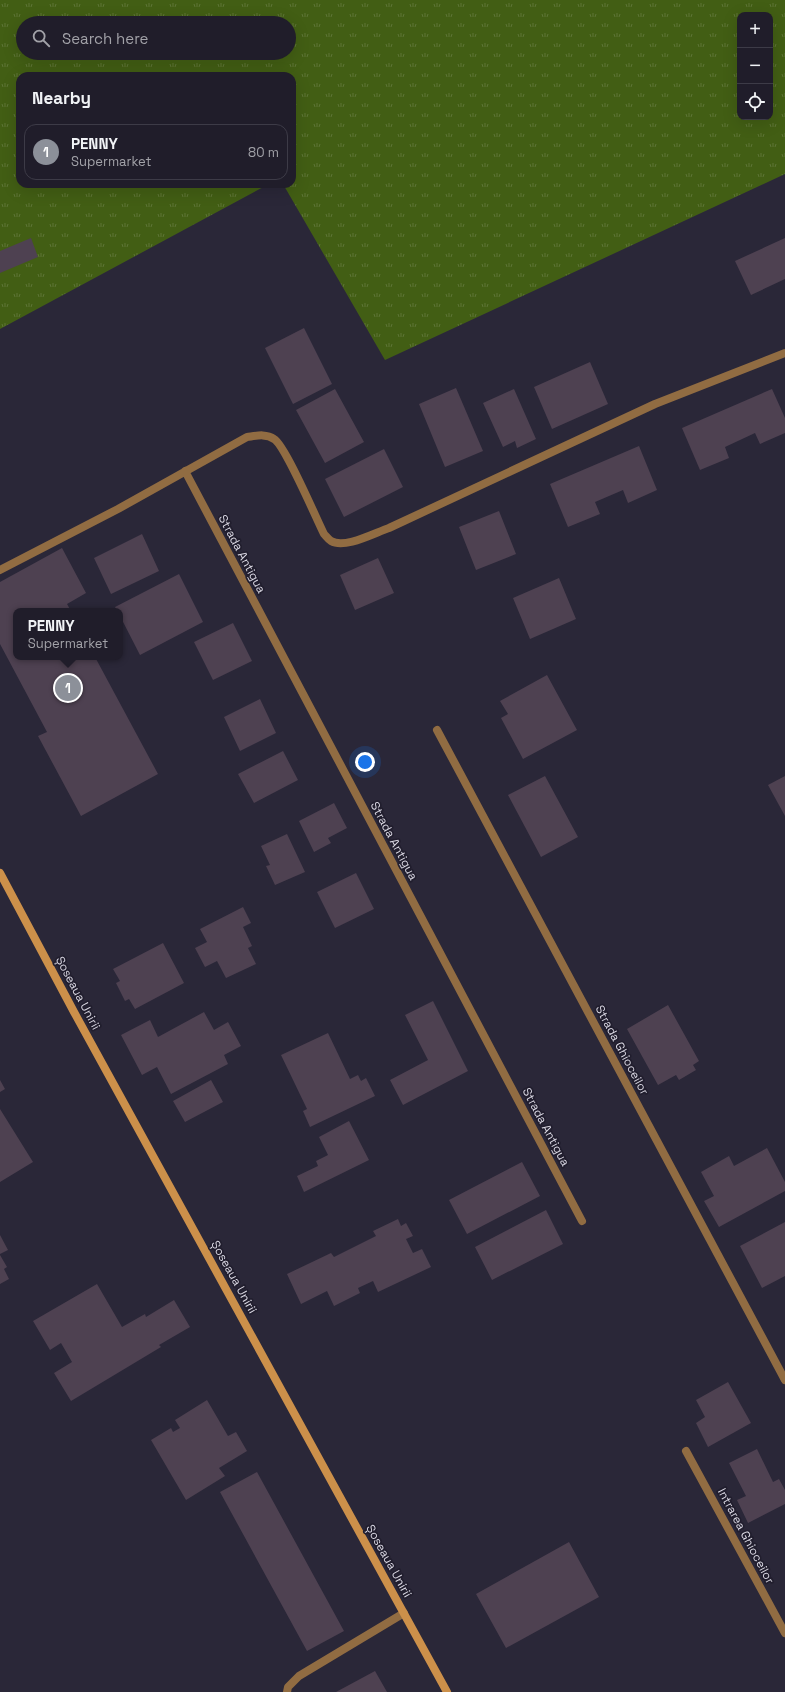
<!DOCTYPE html>
<meta charset="utf-8">
<style>
:root{--surface:#201d2a;--page:#2d2a36;--text:#f1f3f6;--muted:#a2a2a8;--line:#3d3b47;--accent:#8c9099}
body{margin:0;font-family:"Space Grotesk",sans-serif;background:var(--page);color:var(--text)}
.controls{position:absolute;right:12px;top:12px;display:grid;overflow:hidden;border-radius:8px;box-shadow:0 4px 16px #0002}
.controls button{width:36px;height:36px;display:grid;place-items:center;padding:0;border:0;border-bottom:1px solid var(--line);background:var(--surface);color:var(--text);font:20px sans-serif}
.you{position:absolute;left:365px;top:762px;width:14px;height:14px;margin:-10px;border:3px solid #fff;border-radius:50%;background:#1a73e8;box-shadow:0 0 0 6px #1a73e833}
.badge{display:grid;place-items:center;width:26px;height:26px;border-radius:50%;background:var(--accent);color:#fff;font-size:13px;font-weight:700}
.pin{position:absolute;translate:-50% -50%;border:2px solid #fff;box-shadow:0 1px 4px #0006}
.popup{position:absolute;left:13px;top:608px;width:110px;height:52px;box-sizing:border-box;display:grid;place-content:center;border-radius:8px;background:var(--surface);filter:drop-shadow(0 1px 3px #0005);font-size:13px;white-space:nowrap;color:var(--muted)}
.popup b{font-size:15px;color:var(--text)}
.popup::after{content:'';position:absolute;left:50%;top:100%;margin-left:-8px;border:8px solid transparent;border-top-color:var(--surface)}
.list{margin:0;padding:0;list-style:none}
h2{display:flex;justify-content:space-between;align-items:center;height:52px;margin:0;padding:0 16px;font-size:17px}
h2 small{font-size:13px;font-weight:400;color:var(--muted)}
.list li{display:grid;grid-template-columns:26px 1fr auto;gap:12px;align-items:center;box-sizing:border-box;height:56px;margin:0 8px 8px;padding:0 8px;border:1px solid var(--line);border-radius:12px}
.list b{display:block;font-size:15px;white-space:nowrap}
.list p{margin:0;font-size:13px;white-space:nowrap;color:var(--muted)}
.list em{font-size:13px;font-style:normal;color:var(--muted)}
.icon{flex:none;width:22px;height:22px;fill:none;stroke:currentColor;stroke-width:2;stroke-linecap:round;stroke-linejoin:round}
.map{position:relative;flex:none;width:785px;height:1692px;overflow:hidden}
.search{position:absolute;background:var(--surface);box-shadow:0 4px 16px #0002;left:16px;top:16px;width:280px;height:44px;display:flex;align-items:center;gap:10px;box-sizing:border-box;padding:0 14px;border-radius:22px;color:var(--muted);font-size:15px}
.panel{position:absolute;background:var(--surface);box-shadow:0 4px 16px #0002;left:16px;top:72px;width:280px;height:116px;border-radius:12px}
.map>svg:first-child{display:block}
.grass{fill:url(#grass-tufts);fill-rule:evenodd}
.building{fill:#4e4151}
.lines{fill:none;stroke-linecap:round;stroke-linejoin:round}
.minor{stroke:#916c42;stroke-width:8}
.secondary{stroke:#cc904a;stroke-width:8}
.labels{text-anchor:middle;dominant-baseline:central;stroke-width:3.5;stroke-linejoin:round;paint-order:stroke}
.street-label{font-size:12px;fill:#dbd9e4;stroke:#211e2e}
</style>
<div class="map">
<svg width="785" height="1692" viewBox="0 0 785 1692">
<defs>
<pattern id="grass-tufts" width="24" height="20" patternUnits="userSpaceOnUse"><rect width="24" height="20" fill="#425e14"/><path d="M3 7l-1-3M5 7V3M7 7l1-3M15 17l-1-3M17 17v-4M19 17l1-3" fill="none" stroke="#5d7436"/></pattern>
</defs>
<rect width="100%" height="100%" fill="#2a2738"/>
<path class="grass" d="M0,0H785V174L385,360L283,184H292V76H20V184H269L0,329ZM740,15H770V117H740ZM23,23H289V53H23Z"/>
<path class="building" d="M31,238L38,257L0,273V251Z
M785,238V279L751,295L735,261Z
M304,328L332,384L293,404L265,348Z
M590,362L608,404L552,429L534,387Z
M456,388L483,451L445,467L419,404Z
M335,389L364,442L325,463L296,410Z
M514,389L536,439L517,448L515,441L503,447L483,403Z
M772,389L785,418V433L760,444L755,433L725,447L729,458L700,470L682,428Z
M639,446L657,490L628,503L623,490L595,502L600,514L568,527L550,484Z
M384,449L403,487L344,517L325,479Z
M499,511L516,554L476,570L459,527Z
M142,534L159,571L111,594L94,558Z
M62,548L86,593L67,604L71,611H16V657H95L158,774L81,816L38,736L47,732L0,644V582Z
M378,558L394,593L355,610L340,575Z
M179,574L203,622L140,655L120,616V611H117L115,607Z
M559,578L576,619L530,639L513,598Z
M233,623L252,661L213,680L194,642Z
M547,675L577,730L523,759L501,718L508,714L500,701Z
M260,699L276,733L240,751L224,717Z
M283,751L298,780L254,803L238,774Z
M545,776L578,837L541,857L508,795Z
M785,776V816L768,785Z
M334,803L347,828L328,838L331,843L314,852L299,821Z
M287,834L305,872L275,885L266,866L270,865L261,846Z
M356,873L374,909L335,928L317,892Z
M243,907L251,923L243,927L252,946L248,948L256,964L226,978L217,961L205,967L195,948L207,942L200,929Z
M163,943L184,983L135,1009L129,999L125,1001L116,983L120,981L113,969Z
M433,1001L468,1071L403,1105L390,1080L428,1060L405,1015Z
M668,1005L699,1061L693,1065L696,1070L679,1080L676,1075L658,1085L627,1029Z
M204,1012L214,1030L228,1022L241,1046L224,1055L228,1064L171,1094L157,1067L142,1075L121,1035L150,1020L158,1037Z
M328,1033L350,1079L358,1075L361,1081L366,1078L375,1096L310,1127L303,1111L307,1109L281,1055Z
M0,1080L5,1089L0,1092Z
M211,1080L223,1102L185,1122L173,1101Z
M0,1109L33,1162L0,1182Z
M349,1121L369,1160L304,1192L297,1176L318,1166L316,1161L328,1155L319,1137Z
M767,1148L785,1182V1191L719,1227L704,1201L714,1196L701,1172L729,1156L734,1166Z
M522,1162L540,1196L467,1234L449,1200Z
M546,1210L563,1244L492,1280L475,1247Z
M398,1219L401,1226L406,1223L413,1236L406,1239L413,1253L422,1249L431,1267L378,1292L373,1281L358,1288L360,1293L334,1306L327,1291L301,1304L287,1274L331,1253L334,1257L376,1236L373,1231Z
M785,1222V1276L762,1288L740,1246Z
M0,1235L8,1250L0,1254Z
M0,1255L7,1267L4,1269L9,1279L0,1284Z
M97,1284L122,1327L145,1314L146,1317L174,1300L190,1327L159,1345L161,1347L71,1401L54,1373L72,1362L61,1343L50,1350L33,1321Z
M728,1382L751,1423L708,1447L696,1423L705,1417L696,1400Z
M207,1400L228,1436L236,1432L247,1451L219,1468L225,1476L186,1500L151,1440L171,1428L173,1432L180,1428L175,1420Z
M757,1449L773,1482L779,1479L785,1490V1504L748,1523L737,1500L746,1496L729,1463Z
M257,1472L344,1631L307,1651L220,1492Z
M569,1542L599,1597L506,1648L476,1594Z
M375,1671L387,1692H336Z"/>
<g class="lines">
<path class="minor" d="M185,471L582,1221
M0,570L118,509L247,437C255,436 266,433 274,439C285,445 316,518 324,534C326,536 328,539 331,541C345,549 374,533 389,528L655,404L785,353
M437,730L785,1380
M686,1451L785,1633
M287,1692L288,1687L299,1676L404,1613"/>
<path class="secondary" d="M0,873L74,1012L447,1692"/>
</g>
<g class="labels">
<g class="street-label">
<text transform="translate(242 554) rotate(62)">Strada Antigua</text>
<text transform="translate(394 841) rotate(62)">Strada Antigua</text>
<text transform="translate(78 993) rotate(62)">Șoseaua Unirii</text>
<text transform="translate(622 1050) rotate(62)">Strada Ghioceilor</text>
<text transform="translate(546 1127) rotate(62)">Strada Antigua</text>
<text transform="translate(234 1277) rotate(61)">Șoseaua Unirii</text>
<text transform="translate(746 1536) rotate(62)">Intrarea Ghioceilor</text>
<text transform="translate(389 1561) rotate(61)">Șoseaua Unirii</text>
</g>
</g>
</svg>
<div class="controls">
<button>+</button>
<button>−</button>
<button><svg class="icon" aria-label="locate" viewBox="0 0 24 24"><circle cx="12" cy="12" r="6"/><path d="M12 2v4M12 18v4M2 12h4M18 12h4"/></svg></button>
</div>
<div class="you"></div>
<div class="pin badge" style="left:68px;top:688px">1</div>
<div class="popup"><b>PENNY</b>Supermarket</div>
<div class="search"><svg class="icon" aria-label="search" viewBox="0 0 24 24"><circle cx="10" cy="10" r="6"/><path d="M15 15l6 6"/></svg>Search here</div>
<section class="panel">
<h2>Nearby<small></small></h2>
<ul class="list">
<li><span class="badge">1</span><div><b>PENNY</b><p>Supermarket</p></div><em>80 m</em></li>
</ul>
</section>
</div>
